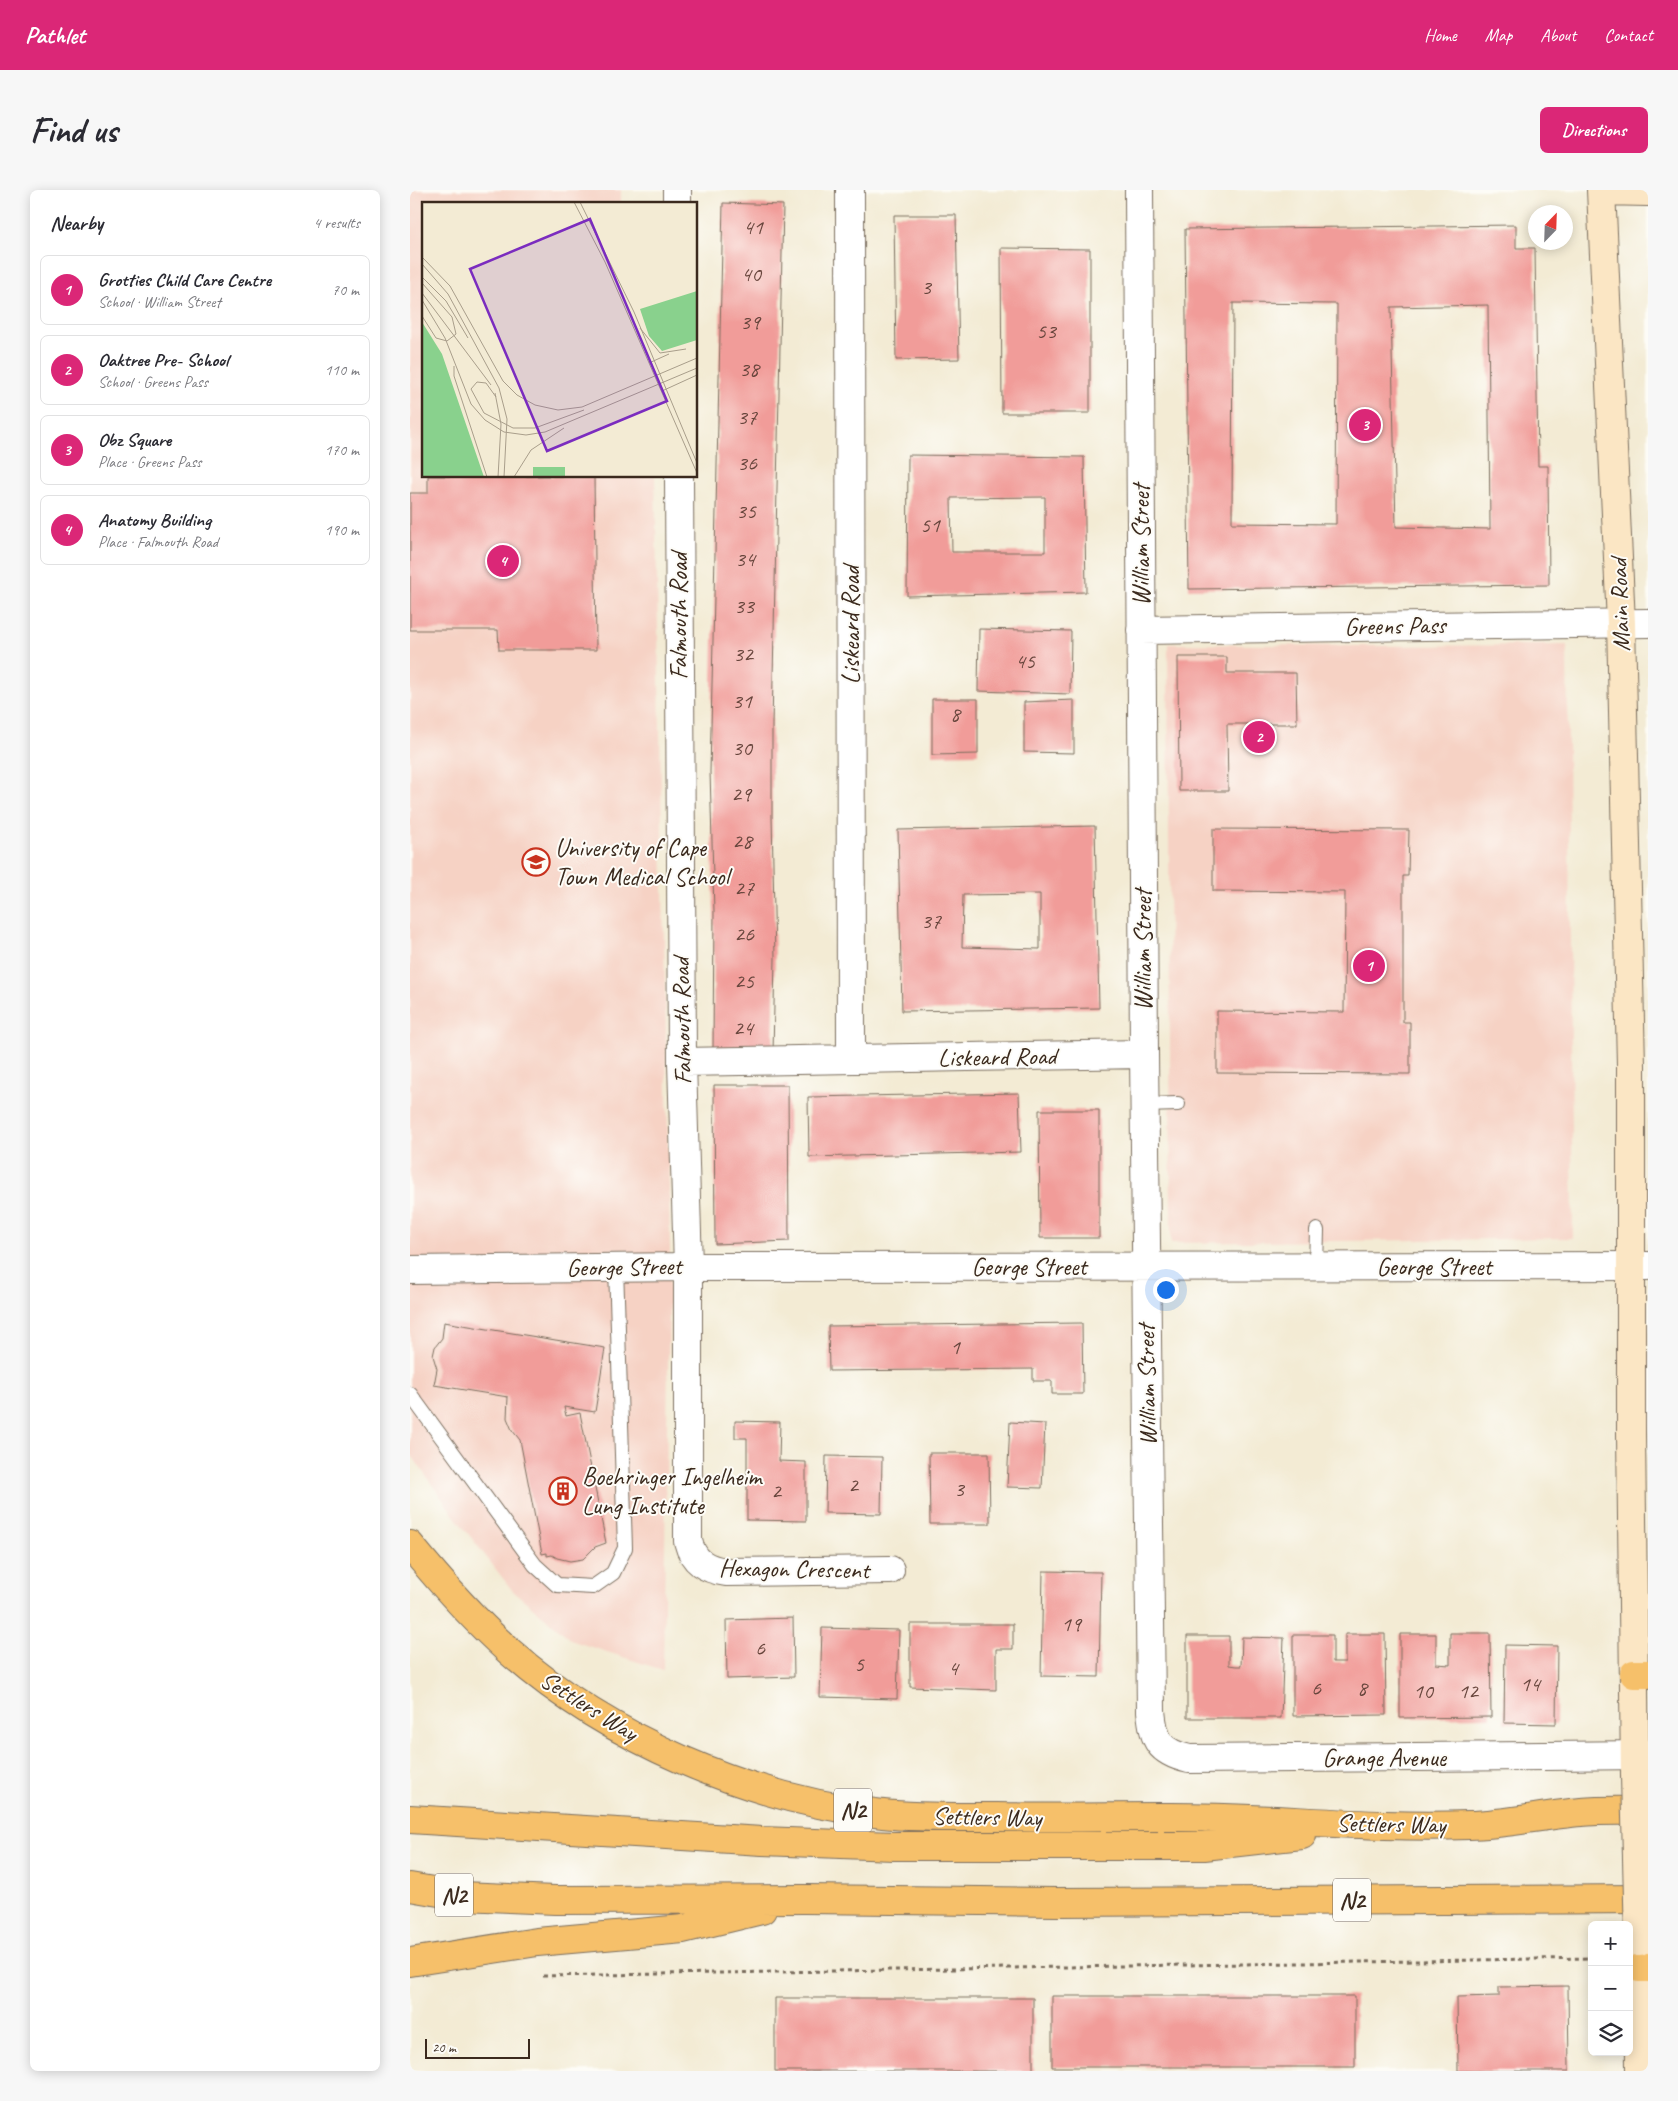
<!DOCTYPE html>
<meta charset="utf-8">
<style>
:root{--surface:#fff;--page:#f7f7f7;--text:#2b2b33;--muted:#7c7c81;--line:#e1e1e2;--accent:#db2777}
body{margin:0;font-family:Caveat,sans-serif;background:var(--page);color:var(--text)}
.controls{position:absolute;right:15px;bottom:15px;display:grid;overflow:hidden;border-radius:8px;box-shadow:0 2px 12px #0003}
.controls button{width:45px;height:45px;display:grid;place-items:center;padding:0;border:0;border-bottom:1px solid var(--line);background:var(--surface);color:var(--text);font:25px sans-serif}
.compass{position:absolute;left:1118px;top:15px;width:45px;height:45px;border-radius:50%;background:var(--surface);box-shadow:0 2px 12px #0003;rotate:23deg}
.scale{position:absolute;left:15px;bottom:12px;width:105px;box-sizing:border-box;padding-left:5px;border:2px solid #3b2a1e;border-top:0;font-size:14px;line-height:18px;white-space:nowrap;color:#3b2a1e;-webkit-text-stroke:4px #fdfcf7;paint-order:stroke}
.you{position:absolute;left:755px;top:1099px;width:18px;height:18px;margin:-12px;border:4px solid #fff;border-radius:50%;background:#1a73e8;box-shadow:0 0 0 8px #1a73e833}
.badge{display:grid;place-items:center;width:32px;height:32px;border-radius:50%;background:var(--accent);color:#fff;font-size:16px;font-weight:700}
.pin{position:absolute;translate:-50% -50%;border:2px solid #fff;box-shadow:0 1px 5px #0006}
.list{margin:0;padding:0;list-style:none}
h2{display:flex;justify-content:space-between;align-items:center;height:65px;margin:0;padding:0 20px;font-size:21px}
h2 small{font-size:16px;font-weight:400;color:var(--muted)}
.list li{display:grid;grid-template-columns:32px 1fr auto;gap:15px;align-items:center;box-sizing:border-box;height:70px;margin:0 10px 10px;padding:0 10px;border:1px solid var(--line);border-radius:8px}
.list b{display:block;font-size:19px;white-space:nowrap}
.list p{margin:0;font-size:16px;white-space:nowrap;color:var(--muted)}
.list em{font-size:16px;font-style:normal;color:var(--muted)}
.icon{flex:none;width:28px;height:28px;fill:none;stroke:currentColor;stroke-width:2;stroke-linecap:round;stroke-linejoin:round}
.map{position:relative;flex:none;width:1238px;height:1881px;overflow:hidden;border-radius:8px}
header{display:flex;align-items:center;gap:30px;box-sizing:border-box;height:70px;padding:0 25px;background:var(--accent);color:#fff}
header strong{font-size:24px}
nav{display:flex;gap:28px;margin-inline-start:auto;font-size:18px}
.intro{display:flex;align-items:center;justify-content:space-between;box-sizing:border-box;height:120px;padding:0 30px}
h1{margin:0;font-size:35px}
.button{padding:12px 22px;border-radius:8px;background:var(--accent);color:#fff;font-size:18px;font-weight:700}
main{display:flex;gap:30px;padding:0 30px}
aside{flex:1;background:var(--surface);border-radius:8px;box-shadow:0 2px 12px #0003}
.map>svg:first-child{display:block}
.built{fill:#f6d2c4}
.building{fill:#f19c99;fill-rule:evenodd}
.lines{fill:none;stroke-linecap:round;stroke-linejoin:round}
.lane-casing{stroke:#7b6e5e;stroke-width:16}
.street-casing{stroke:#7b6e5e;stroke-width:30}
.secondary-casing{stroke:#7b6e5e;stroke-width:30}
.highway-casing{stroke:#7b6e5e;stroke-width:30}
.path{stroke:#7b6e5e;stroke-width:3;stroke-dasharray:4 4;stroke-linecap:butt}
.lane{stroke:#fff;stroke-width:14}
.street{stroke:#fff;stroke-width:28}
.secondary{stroke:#fbe6c4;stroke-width:28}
.highway{stroke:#f6c06b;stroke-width:28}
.secondary-bridge-casing{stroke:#7b6e5e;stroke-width:30;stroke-linecap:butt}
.secondary-bridge{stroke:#fbe6c4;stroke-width:28}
.labels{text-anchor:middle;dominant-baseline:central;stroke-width:4;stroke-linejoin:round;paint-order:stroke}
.number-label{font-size:22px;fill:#68463d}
.shield{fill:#fdfcf7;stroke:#75695f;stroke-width:1}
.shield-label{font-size:24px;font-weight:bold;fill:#3b2a1e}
.street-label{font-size:25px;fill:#3b2a1e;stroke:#fdfcf7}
.poi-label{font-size:25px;fill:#3b2a1e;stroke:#fdfcf7;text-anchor:start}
.inset-road{fill:none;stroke:#a99e8b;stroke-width:1}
.view{fill:#7b2cbf;fill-opacity:0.15;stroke:#7b2cbf;stroke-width:2.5}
.inset-edge{fill:none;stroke:#3b2a1e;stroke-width:2.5}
</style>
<header>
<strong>Pathlet</strong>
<nav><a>Home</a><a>Map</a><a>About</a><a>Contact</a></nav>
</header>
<div class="intro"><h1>Find us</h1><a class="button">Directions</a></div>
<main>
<aside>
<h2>Nearby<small>4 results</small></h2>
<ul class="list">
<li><span class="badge">1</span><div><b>Grotties Child Care Centre</b><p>School · William Street</p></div><em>70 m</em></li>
<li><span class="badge">2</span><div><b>Oaktree Pre- School</b><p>School · Greens Pass</p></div><em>110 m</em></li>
<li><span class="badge">3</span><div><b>Obz Square</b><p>Place · Greens Pass</p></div><em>170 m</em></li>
<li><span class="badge">4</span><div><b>Anatomy Building</b><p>Place · Falmouth Road</p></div><em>190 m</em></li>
</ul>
</aside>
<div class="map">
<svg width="1238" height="1881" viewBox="0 0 1238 1881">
<rect width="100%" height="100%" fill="#fdfcf7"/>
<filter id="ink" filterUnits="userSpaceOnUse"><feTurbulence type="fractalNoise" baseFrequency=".02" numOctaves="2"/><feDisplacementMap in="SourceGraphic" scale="10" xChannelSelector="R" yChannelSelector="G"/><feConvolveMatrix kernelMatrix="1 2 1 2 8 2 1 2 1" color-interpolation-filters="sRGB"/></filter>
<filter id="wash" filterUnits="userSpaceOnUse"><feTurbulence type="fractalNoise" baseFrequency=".0096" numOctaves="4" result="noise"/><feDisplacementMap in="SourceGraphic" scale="20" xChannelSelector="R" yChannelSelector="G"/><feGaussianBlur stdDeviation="1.12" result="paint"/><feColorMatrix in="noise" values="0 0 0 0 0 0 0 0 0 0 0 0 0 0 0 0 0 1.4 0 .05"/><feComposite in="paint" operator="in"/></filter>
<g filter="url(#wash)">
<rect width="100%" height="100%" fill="#f3ebd4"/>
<path class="built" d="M0,0H211V14H14V286H245L260,1057L253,1480L163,1451L102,1400L42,1323L0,1263Z
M758,454L942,456L1157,455L1163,1048L761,1053Z"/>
<g id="blocks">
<path class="building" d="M313,13L373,15L362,535V627L365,768L363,863L303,861L304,721L300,582Z
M484,25H546L549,169L486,170Z
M1106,35V58H1125L1128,276H1138L1139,395L779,399L775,39ZM823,113L927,114L926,334L822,333ZM1078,115L1080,339L986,337L981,117Z
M591,58L680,59V223H592Z
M498,265L674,267L676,402L497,406ZM635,307V362H542L541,308Z
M18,286H184L186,460H89L88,440H0V303H18Z
M569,439L661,441L660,504L568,501Z
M768,467H817V483H886L887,534H817L818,601H769Z
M522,509H568V564L522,565Z
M664,510V563L614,562V512Z
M685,636L689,818L492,821L488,640ZM630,704V759L552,757L553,705Z
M803,639L999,640L998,686H993V832H1000V884L807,883V821L934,822L935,702L803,701Z
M304,895H378L379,1051L305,1054Z
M609,903L611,962L399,967L398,907Z
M629,920H689V1048H630Z
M34,1132L195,1158L185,1222L154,1217L156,1226L170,1223L196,1353L185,1357L173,1369L160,1371L147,1368L142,1365L137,1366V1363L132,1364L110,1250L102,1240L97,1228L98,1207L24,1195L27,1179L23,1166L25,1157L32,1148Z
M672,1133L673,1204H642V1191H623V1179L419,1181L418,1136Z
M325,1231L370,1232L369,1271L396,1272V1331L337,1330V1248H325Z
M600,1232L635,1234L632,1298L597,1297Z
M519,1263H579L580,1334H520Z
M416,1266L472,1267L471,1324L415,1323Z
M633,1381L691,1382L689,1487L631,1486Z
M383,1428L384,1487L317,1489L316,1430Z
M500,1434H603V1459H586V1500L500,1497Z
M412,1438L489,1440L487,1509L410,1507Z
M1040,1443H1080L1081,1527L990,1528V1444H1026V1474L1040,1475Z
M935,1444H975L976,1525L883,1526V1445H923V1472H935Z
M777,1446H819V1475L826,1476H831L832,1447L874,1448L871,1528H777Z
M1095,1455L1147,1456L1146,1534L1094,1533Z
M1158,1796L1159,1881H1048L1047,1807L1089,1806V1797Z
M642,1806H945V1877H642Z
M365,1808H623V1881H365Z"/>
</g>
</g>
<g filter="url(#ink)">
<use href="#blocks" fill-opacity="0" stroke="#7b6e5e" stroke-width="1"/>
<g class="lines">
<g class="lane-casing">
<path id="lane" d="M734,915L768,914
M906,1077L907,1040
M0,1204L125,1375L147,1395L183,1397L203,1383L215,1358L206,1077"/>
</g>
<g class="street-casing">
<path id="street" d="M267,0V14
M440,0L441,869
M729,0L734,864L741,1521C744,1551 749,1562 779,1569L1238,1565
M269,286L272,872L278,1077V1351C283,1372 296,1379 316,1382L480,1380
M731,440L1238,433
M272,872L734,864
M0,1080L278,1077L1238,1076"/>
</g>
<g class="secondary-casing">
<path id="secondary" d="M1191,0L1211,433L1221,876V1243L1225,1585
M1191,1L1238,2
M1229,1755L1230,1881"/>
</g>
<g class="highway-casing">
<path id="highway" d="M0,1355C31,1393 63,1429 100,1462C199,1549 342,1611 473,1624C511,1628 549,1627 587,1627C642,1628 698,1627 753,1627C855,1626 957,1639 1059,1635C1097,1634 1134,1625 1171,1622C1193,1620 1216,1621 1238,1621
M1224,1484H1238
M0,1629L352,1651L484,1656H794L892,1645
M0,1697L52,1706L145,1710L395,1709L646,1712L1238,1709
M0,1772L127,1752L273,1739L352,1720
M1229,1778H1238"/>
</g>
<path class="path" d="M133,1786L1182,1768"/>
<use href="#lane" class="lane"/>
<use href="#street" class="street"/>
<use href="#secondary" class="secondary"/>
<use href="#highway" class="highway"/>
<g class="secondary-bridge-casing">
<path id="secondary-bridge" d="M1225,1585L1229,1752"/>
</g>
<use href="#secondary-bridge" class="secondary-bridge"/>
</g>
</g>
<defs>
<g id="university-ring" transform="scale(1.4375)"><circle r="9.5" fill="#fdfcf7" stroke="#c8321e" stroke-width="1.5"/><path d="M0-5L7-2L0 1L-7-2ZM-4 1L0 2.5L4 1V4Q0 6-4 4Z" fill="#c8321e"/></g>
<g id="building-ring" transform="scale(1.4375)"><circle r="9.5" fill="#fdfcf7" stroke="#c8321e" stroke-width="1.5"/><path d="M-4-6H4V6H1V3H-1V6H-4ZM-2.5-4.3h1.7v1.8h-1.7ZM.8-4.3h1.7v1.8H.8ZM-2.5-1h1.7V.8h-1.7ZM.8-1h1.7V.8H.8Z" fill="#c8321e"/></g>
</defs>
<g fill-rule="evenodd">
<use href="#university-ring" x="126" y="672"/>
<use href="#building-ring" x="153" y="1301"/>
</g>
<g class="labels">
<g class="number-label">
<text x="343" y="37">41</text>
<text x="341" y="84">40</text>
<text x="516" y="97">3</text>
<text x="340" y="132">39</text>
<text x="636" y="141">53</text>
<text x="339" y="179">38</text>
<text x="337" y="227">37</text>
<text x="337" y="273">36</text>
<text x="336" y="321">35</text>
<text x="520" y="335">51</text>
<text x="335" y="369">34</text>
<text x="334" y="416">33</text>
<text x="333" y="464">32</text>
<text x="615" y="471">45</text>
<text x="332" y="511">31</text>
<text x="545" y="524">8</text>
<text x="332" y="558">30</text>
<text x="331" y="604">29</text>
<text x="332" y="651">28</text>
<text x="334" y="698">27</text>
<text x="521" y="731">37</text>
<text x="334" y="744">26</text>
<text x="334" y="791">25</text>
<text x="333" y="838">24</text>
<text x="545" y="1157">1</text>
<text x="443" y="1295">2</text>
<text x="549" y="1299">3</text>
<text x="366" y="1301">2</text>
<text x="661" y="1434">19</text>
<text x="350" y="1458">6</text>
<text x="449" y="1474">5</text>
<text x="543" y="1478">4</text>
<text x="1120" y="1494">14</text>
<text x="906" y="1498">6</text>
<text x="952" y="1498">8</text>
<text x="1013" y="1501">10</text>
<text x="1058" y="1501">12</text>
</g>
<g class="shield">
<rect x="424" y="1598.5" width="38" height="43" rx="4"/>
<rect x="25" y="1683.5" width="38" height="43" rx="4"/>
<rect x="923" y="1688.5" width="38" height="43" rx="4"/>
</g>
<g class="shield-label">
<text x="443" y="1620">N2</text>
<text x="44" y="1705">N2</text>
<text x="942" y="1710">N2</text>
</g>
<g class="street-label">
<text transform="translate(731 355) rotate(-90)">William Street</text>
<text transform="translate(1210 415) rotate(-92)">Main Road</text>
<text transform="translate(269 426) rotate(-90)">Falmouth Road</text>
<text transform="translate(441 435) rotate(-90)">Liskeard Road</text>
<text transform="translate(985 436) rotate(-1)">Greens Pass</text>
<text transform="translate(733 760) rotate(-90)">William Street</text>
<text transform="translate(272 831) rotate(-91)">Falmouth Road</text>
<text transform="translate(587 867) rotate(-1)">Liskeard Road</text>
<text transform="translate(214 1077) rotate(-1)">George Street</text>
<text x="619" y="1077">George Street</text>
<text x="1024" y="1077">George Street</text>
<text transform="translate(737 1195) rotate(-91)">William Street</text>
<text transform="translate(384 1379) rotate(1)">Hexagon Crescent</text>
<text transform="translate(179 1516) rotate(32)">Settlers Way</text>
<text x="974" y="1568">Grange Avenue</text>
<text transform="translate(577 1627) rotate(1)">Settlers Way</text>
<text transform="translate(981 1634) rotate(1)">Settlers Way</text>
</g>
<g class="poi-label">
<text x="145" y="658">University of Cape<tspan x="145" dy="29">Town Medical School</tspan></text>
<text x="172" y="1287">Boehringer Ingelheim<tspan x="172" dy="29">Lung Institute</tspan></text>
</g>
</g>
<g transform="translate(12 12)">
<rect width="275" height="275" fill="#f3ebd4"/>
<path d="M275,89V138L240,149L227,134L218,107ZM0,120L20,152L62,275H0ZM111,265H143V275H111Z" fill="#89d18d"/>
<path class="inset-road" d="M152,0L183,60L275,271M158,0L212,110L275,261M0,55L28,84L81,179L95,193L113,203L136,208L160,205L275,156M0,62L26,92L77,186L85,217L82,275M0,75L24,99L46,136M0,81L30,115L34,132L25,139L14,136L0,114M0,91L69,183M0,98L23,136L49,202L63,218L82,230L104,233L123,230L275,166M218,126L238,151L264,147M227,161L247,152M32,164V174L65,275M240,189L275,173M73,191L79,222L76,275M74,195L64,181L55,180L49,187L62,211L91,226H113L162,208M92,275L109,248L142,226"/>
<path class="view" d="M168,17L245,199L125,249L48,67Z"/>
<rect width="275" height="275" class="inset-edge"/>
</g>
</svg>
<div class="controls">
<button>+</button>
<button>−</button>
<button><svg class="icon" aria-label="layers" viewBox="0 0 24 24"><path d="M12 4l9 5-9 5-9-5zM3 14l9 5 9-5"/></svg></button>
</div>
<svg class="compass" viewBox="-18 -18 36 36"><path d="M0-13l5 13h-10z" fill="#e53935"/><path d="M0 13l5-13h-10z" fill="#7c7c81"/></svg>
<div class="scale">20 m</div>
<div class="you"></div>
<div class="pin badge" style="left:959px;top:776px">1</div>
<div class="pin badge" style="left:849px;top:547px">2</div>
<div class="pin badge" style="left:955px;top:235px">3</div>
<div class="pin badge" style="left:93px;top:371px">4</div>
</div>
</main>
